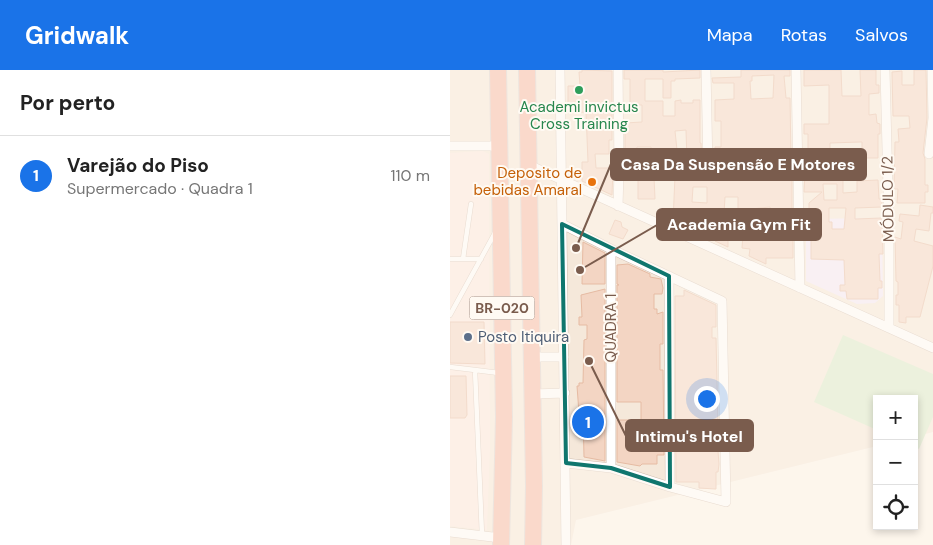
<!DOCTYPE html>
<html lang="pt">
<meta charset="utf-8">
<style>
:root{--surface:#fff;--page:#f2f2f2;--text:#222;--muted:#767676;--line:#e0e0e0;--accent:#1a73e8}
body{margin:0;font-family:"DM Sans",sans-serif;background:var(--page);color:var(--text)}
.controls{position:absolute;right:15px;bottom:15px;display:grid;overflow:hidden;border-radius:0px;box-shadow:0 2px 8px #0003}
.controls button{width:45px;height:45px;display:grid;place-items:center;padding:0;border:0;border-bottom:1px solid var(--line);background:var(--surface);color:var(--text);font:25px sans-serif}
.you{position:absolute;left:256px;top:328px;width:18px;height:18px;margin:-12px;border:4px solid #fff;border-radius:50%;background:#1a73e8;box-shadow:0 0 0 8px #1a73e833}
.badge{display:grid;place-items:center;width:32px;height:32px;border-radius:50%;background:var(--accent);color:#fff;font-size:16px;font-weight:700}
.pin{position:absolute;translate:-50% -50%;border:2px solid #fff;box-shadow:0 1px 5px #0006}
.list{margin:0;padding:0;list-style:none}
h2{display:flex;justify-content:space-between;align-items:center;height:65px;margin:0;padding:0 20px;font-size:21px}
h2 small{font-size:16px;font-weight:400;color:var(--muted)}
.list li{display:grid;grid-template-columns:32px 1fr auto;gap:15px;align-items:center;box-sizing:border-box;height:80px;padding:0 20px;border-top:1px solid var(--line)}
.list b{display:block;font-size:19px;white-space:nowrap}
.list p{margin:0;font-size:16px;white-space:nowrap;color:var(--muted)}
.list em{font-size:16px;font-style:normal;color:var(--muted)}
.icon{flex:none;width:28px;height:28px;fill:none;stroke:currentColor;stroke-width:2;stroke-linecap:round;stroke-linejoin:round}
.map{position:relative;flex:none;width:483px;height:475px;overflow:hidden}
header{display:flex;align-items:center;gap:30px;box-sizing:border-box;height:70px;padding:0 25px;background:var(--accent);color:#fff}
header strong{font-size:24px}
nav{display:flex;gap:28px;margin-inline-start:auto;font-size:18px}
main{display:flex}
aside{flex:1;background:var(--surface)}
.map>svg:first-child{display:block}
.residential{fill:#f5e8da}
.commercial{fill:#fde8e0}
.education{fill:#f3e8fa}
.green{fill:#d8ecc9}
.building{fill:#f3d5c3;stroke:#e6bba3;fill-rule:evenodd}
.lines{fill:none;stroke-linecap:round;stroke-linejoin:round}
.lane-casing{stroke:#d1beb0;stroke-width:5.5}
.street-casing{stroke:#d1beb0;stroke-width:10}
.highway-casing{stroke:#dad1cd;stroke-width:18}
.lane{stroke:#fff;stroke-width:4.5}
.street{stroke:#fff;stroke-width:9}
.highway{stroke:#f7b7a3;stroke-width:16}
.marked{fill:none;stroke:#0f766e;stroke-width:4;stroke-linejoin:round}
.leisure-dot{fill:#2e9e5b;stroke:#fffaf3;stroke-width:2}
.food-dot{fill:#e8710a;stroke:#fffaf3;stroke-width:2}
.service-dot{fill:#5c6f8a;stroke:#fffaf3;stroke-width:2}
.labels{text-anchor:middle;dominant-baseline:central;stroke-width:4;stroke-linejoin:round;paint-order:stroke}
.shield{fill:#fffaf3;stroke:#a28b7f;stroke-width:1}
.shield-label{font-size:14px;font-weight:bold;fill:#7a5c4d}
.leisure-label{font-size:15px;fill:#27864d;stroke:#fffaf3}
.food-label{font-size:15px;fill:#c56008;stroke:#fffaf3;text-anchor:end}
.street-label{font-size:15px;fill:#7a5c4d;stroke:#fffaf3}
.service-label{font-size:15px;fill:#4e5e75;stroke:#fffaf3;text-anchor:start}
.leader{fill:none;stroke:#7a5c4d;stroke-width:2}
.callout-dot{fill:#7a5c4d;stroke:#fffaf3;stroke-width:2}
.callout{fill:#7a5c4d;stroke:#7a5c4d;stroke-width:2}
.callout-label{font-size:16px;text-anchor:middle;font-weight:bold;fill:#fff}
</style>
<header>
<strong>Gridwalk</strong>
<nav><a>Mapa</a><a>Rotas</a><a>Salvos</a></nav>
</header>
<main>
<aside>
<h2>Por perto<small></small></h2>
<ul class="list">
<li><span class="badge">1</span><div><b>Varejão do Piso</b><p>Supermercado · Quadra 1</p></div><em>110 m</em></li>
</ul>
</aside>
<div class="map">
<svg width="483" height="475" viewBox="0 0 483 475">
<rect width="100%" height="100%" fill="#fdf6ec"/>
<path class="residential" d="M0,0H483V362L464,367V329H427V376L126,450L121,475H0Z"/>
<path class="commercial" d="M33,81L39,84L40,377L37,460L0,456V83Z"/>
<path class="education" d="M432,148L433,226L425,233L407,234L356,211V149Z"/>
<path class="green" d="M393,265L483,304V347L469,379L464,376V329H427V360L364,332Z"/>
<path class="building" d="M132,0L162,1V70H159V84H145L146,98H163L162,125L132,111V92H138L136,42L118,43V16H130L129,2H132Z
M174,0H213V2L250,0V8L225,9V11H221V28H213V9H195V31H213V46H225V31L231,30V33H243V30H250V73H251L252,90L237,91L236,60L225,61L227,80L214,81V89L201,90V77H187L186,83H175V53L192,52V35H180V9H174Z
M291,0H340V6H334L336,28H340L341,88L320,89L312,84V89L303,90V88H284L285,91H278L274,90V89H266L265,77H271V51H265V30L284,29V13H263L262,8L291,7ZM324,5L323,28L301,29L300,11H302V6Z
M354,0H391L392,26H411L410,0H426V15H429V23L419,24V45L426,44L427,53L430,54V64H428V88H412V72H410L380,73V82L377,88V100H393V88L407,86V109H393V123L407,122V111L428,110L429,129H432V137L405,138V149L432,148L433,184H429L430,211H432V218H428V229H397L396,221H390V215H395L394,190L361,189V140H359V133L372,122H354L355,103H361V91H354V84H358V64H354V54H379V15L354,16ZM373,114H387V130H374ZM379,138H396L394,159H382V152H379Z
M464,0H476L477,48L473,83L475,89V115H478V122H475V133H447L448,119H444L445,72H449L448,59L460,58L459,46H443L442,2L452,1V15H464Z
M342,101V150H339L340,170H343V188H316V194L299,186L300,179L292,178L293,164L278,163V177L265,171L274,151L288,150V127H275L274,143H258L257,157L230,155L223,152L225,106L263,104V109H275V104ZM243,117H257V133L242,132ZM320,137L321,150H302L301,139Z
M188,107H204L205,129H188Z
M470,135L483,137V143H481L479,161L466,159L464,171L483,176V196L470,247H456V253L449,252V235H446V225H448V212L446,211L445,167L451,169L453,152L449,151L450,144L469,146Z
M165,150L171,152L172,157L178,160L173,169L159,164Z
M133,172L155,183V214H132Z
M178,194L200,204V207L211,209L213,218L212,224H204V239H207V244L213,242V274H210V300H213L214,385H207V394H192L190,396L167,392V350H191V332H167V215H169L167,214V195Z
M155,219V391L134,387L133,343H129L127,316H129V313H133L134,270L137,269V255H129V247H132L131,225Z
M234,220L266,235V257H262V268H266L268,356H266L269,394L268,402H266V419H265L249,418V412H226L225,226H234Z
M0,252H34L35,294L0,293Z
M0,306H16L17,345L15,348H0Z"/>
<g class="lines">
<g class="lane-casing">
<path id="lane" d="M0,189H31
M13,189L21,134
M0,245L46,161
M0,297L25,300L32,465
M25,300L49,303"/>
</g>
<g class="street-casing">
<path id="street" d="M110,0L116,475
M168,0L169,102L168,136
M256,0L258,99
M346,0L350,218
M435,0L439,158V258
M0,76H48
M479,84L483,48L482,0
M79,95L483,278
M169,102L348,94
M112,154L161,179L272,231L276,432L220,417L161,398L116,393
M219,206L220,417
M82,287H114
M83,324L115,323
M161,398V179
M0,462L51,468"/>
</g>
<g class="highway-casing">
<path id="highway" d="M48,0L54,347L51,475
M77,0L84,416L83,475"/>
</g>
<use href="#lane" class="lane"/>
<use href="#street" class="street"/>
<use href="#highway" class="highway"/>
</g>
<path d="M0 0H483V475H0ZM112,154L219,206L220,417L161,398L116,393Z" fill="#fdf6ec" fill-opacity=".55" fill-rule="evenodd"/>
<path class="marked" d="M112,154L219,206L220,417L161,398L116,393Z"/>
<circle class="leisure-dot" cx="129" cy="20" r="5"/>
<circle class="food-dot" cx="142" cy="112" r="5"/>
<circle class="service-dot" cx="18" cy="267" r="5"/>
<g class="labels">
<rect class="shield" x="19.5" y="226.5" width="65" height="23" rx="4"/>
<g class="shield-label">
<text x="52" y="238">BR-020</text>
</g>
<g class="leisure-label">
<text x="129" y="37">Academi invictus<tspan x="129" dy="17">Cross Training</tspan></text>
</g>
<g class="food-label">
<text x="132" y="103">Deposito de<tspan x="132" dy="17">bebidas Amaral</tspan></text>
</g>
<g class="street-label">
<text transform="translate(438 129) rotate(-91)">MÓDULO 1/2</text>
<text transform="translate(161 258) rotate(-90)">QUADRA 1</text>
</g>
<g class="service-label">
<text x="28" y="267">Posto Itiquira</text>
</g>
</g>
<path class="leader" d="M126 178L161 94M130 200L207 155M139 291L176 366"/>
<g class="callout-dot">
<circle cx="126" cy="178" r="5"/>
<circle cx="130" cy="200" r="5"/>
<circle cx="139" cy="291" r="5"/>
</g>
<g class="callout">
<rect x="161" y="79" width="255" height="31" rx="5"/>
<rect x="207" y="139" width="164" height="31" rx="5"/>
<rect x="176" y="350" width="127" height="31" rx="5"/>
</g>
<g class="callout-label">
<text x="288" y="100">Casa Da Suspensão E Motores</text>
<text x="289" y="160">Academia Gym Fit</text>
<text x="239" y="372">Intimu's Hotel</text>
</g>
</svg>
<div class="controls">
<button>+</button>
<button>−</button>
<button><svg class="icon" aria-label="locate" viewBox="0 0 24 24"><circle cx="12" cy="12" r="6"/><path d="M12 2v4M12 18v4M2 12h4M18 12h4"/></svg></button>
</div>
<div class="you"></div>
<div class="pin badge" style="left:138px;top:352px">1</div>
</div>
</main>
